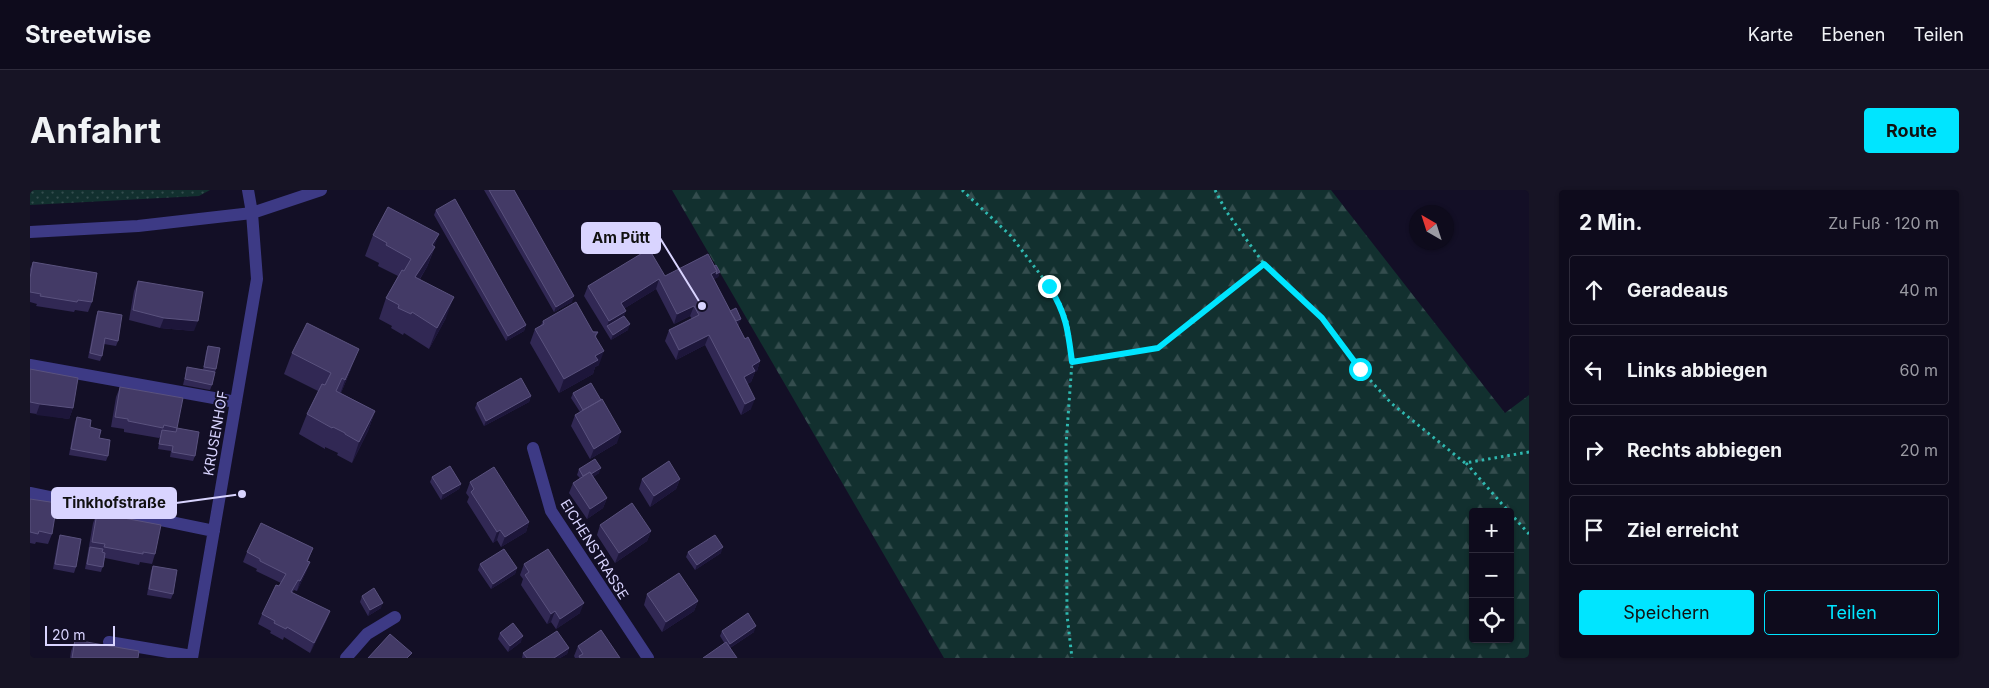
<!DOCTYPE html>
<html lang="de">
<meta charset="utf-8">
<style>
:root{--surface:#0e0b1c;--page:#171425;--text:#f1f3f6;--muted:#9b9ba3;--line:#2e2b3b;--accent:#00e5ff}
body{margin:0;font-family:Inter,sans-serif;background:var(--page);color:var(--text)}
.controls{position:absolute;right:15px;bottom:15px;display:grid;overflow:hidden;border-radius:5px;box-shadow:0 1px 4px #0004}
.controls button{width:45px;height:45px;display:grid;place-items:center;padding:0;border:0;border-bottom:1px solid var(--line);background:var(--surface);color:var(--text);font:25px sans-serif}
.compass{position:absolute;left:1379px;top:15px;width:45px;height:45px;border-radius:50%;background:var(--surface);box-shadow:0 1px 4px #0004;rotate:321deg}
.scale{position:absolute;left:15px;bottom:12px;width:70px;box-sizing:border-box;padding-left:5px;border:2px solid #d9d4ff;border-top:0;font-size:14px;line-height:18px;white-space:nowrap;color:#d9d4ff;-webkit-text-stroke:4px #130f26;paint-order:stroke}
.stop{position:absolute;width:15px;height:15px;margin:-11px;border:4px solid #00e5ff;border-radius:50%;background:#fff}
.stop.end{background:#00e5ff;border-color:#fff;box-shadow:0 1px 5px #0008}
.list{margin:0;padding:0;list-style:none}
h2{display:flex;justify-content:space-between;align-items:center;height:65px;margin:0;padding:0 20px;font-size:21px}
h2 small{font-size:16px;font-weight:400;color:var(--muted)}
.list li{display:grid;grid-template-columns:32px 1fr auto;gap:15px;align-items:center;box-sizing:border-box;height:70px;margin:0 10px 10px;padding:0 10px;border:1px solid var(--line);border-radius:5px}
.list b{display:block;font-size:19px;white-space:nowrap}
.list em{font-size:16px;font-style:normal;color:var(--muted)}
.actions{display:flex;gap:10px;padding:15px 20px}
.actions a{flex:1;padding:11px 0;border:1px solid var(--accent);border-radius:5px;text-align:center;font-size:18px;color:var(--accent)}
.actions .main{background:var(--accent);color:#111}
.icon{flex:none;width:28px;height:28px;fill:none;stroke:currentColor;stroke-width:2;stroke-linecap:round;stroke-linejoin:round}
.map{position:relative;flex:none;width:1499px;height:468px;overflow:hidden;border-radius:5px}
header{display:flex;align-items:center;gap:30px;box-sizing:border-box;height:70px;padding:0 25px;background:var(--surface);border-bottom:1px solid var(--line)}
header strong{font-size:24px}
nav{display:flex;gap:28px;margin-inline-start:auto;font-size:18px}
.intro{display:flex;align-items:center;justify-content:space-between;box-sizing:border-box;height:120px;padding:0 30px}
h1{margin:0;font-size:35px}
.button{padding:12px 22px;border-radius:5px;background:var(--accent);color:#111;font-size:18px;font-weight:700}
main{display:flex;gap:30px;padding:0 30px}
aside{flex:1;background:var(--surface);border-radius:5px;box-shadow:0 1px 4px #0004}
.map>svg:first-child{display:block}
.green{fill:url(#green-dots)}
.forest{fill:url(#forest-firs);fill-rule:evenodd}
.lines{fill:none;stroke-linecap:round;stroke-linejoin:round}
.path{stroke:#2fb8b0;stroke-width:3;stroke-dasharray:2.5 4;stroke-linecap:butt}
.minor{stroke:#3d3a85;stroke-width:12}
.wall{fill:#312854}
.shaded-wall{fill:#1d163a}
.building{fill:#433a66;stroke:#5a527e}
.route{stroke:#00e5ff;stroke-width:6}
.labels{text-anchor:middle;dominant-baseline:central;stroke-width:4;stroke-linejoin:round;paint-order:stroke}
.street-label{font-size:14px;fill:#d9d4ff;stroke:#130f26}
.leader{fill:none;stroke:#d9d4ff;stroke-width:2}
.callout-dot{fill:#d9d4ff;stroke:#130f26;stroke-width:2}
.callout{fill:#d9d4ff;stroke:#d9d4ff;stroke-width:2}
.callout-label{font-size:15px;text-anchor:middle;font-weight:bold;fill:#111}
</style>
<header>
<strong>Streetwise</strong>
<nav><a>Karte</a><a>Ebenen</a><a>Teilen</a></nav>
</header>
<div class="intro"><h1>Anfahrt</h1><a class="button">Route</a></div>
<main>
<div class="map">
<svg width="1499" height="468" viewBox="0 0 1499 468">
<defs>
<pattern id="green-dots" width="8" height="8" patternUnits="userSpaceOnUse" patternTransform="scale(1.25)"><rect width="8" height="8" fill="#12302f"/><path d="M2 2h.1M6 6h.1" fill="none" stroke="#344d4e" stroke-width="1.8" stroke-linecap="round"/></pattern>
<pattern id="forest-firs" width="22" height="20" patternUnits="userSpaceOnUse" patternTransform="scale(1.25)"><rect width="22" height="20" fill="#12302f"/><path d="M5 1l3.5 6h-7zM16 11l3.5 6h-7z" fill="#344d4e"/></pattern>
</defs>
<rect width="100%" height="100%" fill="#130f26"/>
<path class="green" d="M0,0H180L169,6L0,15Z"/>
<path class="forest" d="M642,0H1301L1475,223L1499,205V468H914ZM1443,322H1480V449H1443Z"/>
<g class="lines">
<path class="path" d="M932,0L981,46L1019,96L1031,115L1038,134L1042,172L1036,255L1037,425L1042,468
M1185,0L1196,21L1234,74L1292,128L1330,179L1361,213L1435,273L1499,262
M1042,172L1128,158L1234,74
M1436,273L1479,322
M1480,323L1499,344"/>
<path class="minor" d="M0,42L108,36L222,23L291,0
M0,175L206,212
M503,258L521,321L618,468
M0,303L184,341
M79,452L162,466
M162,468L227,89L222,23L218,0
M316,468L337,444L365,427"/>
</g>
<path class="wall" d="M454,0H484L542,112L524,122Z
M406,20L496,135L494,141L476,151L404,25Z
M343,45L405,57L397,77L390,89L416,128L399,159L374,143L373,145L361,138L362,136L349,129L356,108L368,86L348,76L349,73L335,66Z
M3,72L62,112L58,122L45,120L44,122L6,116L7,114L0,112V79Z
M684,76L690,82L688,87L684,89L700,121L709,134L708,135L715,149L730,171L727,181L725,182L721,192L717,194L721,219L711,225L675,155L646,170L635,151L639,140L662,129L660,126L644,134L626,99L595,118L594,126L598,140L581,150L554,106L558,96L635,86Z
M108,91L164,141L130,138L99,130L104,101Z
M68,121L88,151L86,156L74,154L72,166L70,171L58,168L66,126Z
M513,131L568,142L566,147L569,175L565,177L563,184L529,203L500,153L505,139L511,135Z
M178,156L186,179L182,195L180,200L153,195L157,177L173,180L176,162Z
M262,163L321,179L311,203L345,221L338,241L322,273L307,265L308,263L295,257V259L269,244L277,224L288,201L254,184Z
M0,179L43,218L39,229L0,223Z
M90,197L147,238L165,266L163,271L140,267L141,261L128,259L130,247L129,248L94,242V239L81,237L86,207Z
M543,203L571,210L587,253L560,269L541,236L545,225L550,222L541,208Z
M501,206L499,212L454,236L445,218L447,213Z
M47,227L60,237L69,248L78,266L76,271L39,265L45,232Z
M549,279L569,283L563,287L577,308L573,318L557,329L539,303L543,293L550,288L547,285Z
M402,287L431,294L429,299L411,310L400,292Z
M612,289H650L646,299L620,317L609,299Z
M440,292L499,332L496,342L471,357L467,350L463,353L437,312L439,307L436,303Z
M0,309L22,344L18,354L6,352L5,354L0,353Z
M67,323L125,364L122,374L110,372L109,375L75,368L71,382L55,379L63,333Z
M570,335L621,341L617,351L585,373L567,345Z
M30,345L46,377L44,383L23,379L28,351Z
M283,358L278,371L280,372L276,382L267,401L264,400L262,403L300,421L296,431L280,463L254,447L253,450L240,443L241,441L228,434L232,424L251,393L226,381L227,379L213,372L217,362Z
M658,362L691,363L665,380L656,367Z
M450,374L487,378L485,384L461,399L448,380Z
M494,374L550,423L526,439L521,432L517,434L491,395L493,389L490,385Z
M123,376L143,404L141,409L117,405L121,381Z
M617,404L668,411L664,421L632,442L614,415Z
M332,406L351,418L338,426L330,412Z
M692,441L724,442L700,458L695,454L690,446Z
M470,443L491,452L478,462L468,449Z
M45,450L108,468H40L41,461Z
M548,456L590,468H545L544,466Z
M539,458L537,464L530,468H492L493,463Z"/>
<path class="shaded-wall" d="M409,44L397,77L378,107L385,87Z
M687,81L690,82L688,87L684,89L681,84Z
M629,89L626,99L587,123L591,113Z
M544,106L542,112L524,122L526,117Z
M424,107L416,128L399,159L407,138Z
M664,116L660,126L644,134L647,124Z
M596,121L592,131L577,136L579,131Z
M134,128L168,131L164,141L130,138Z
M711,129L709,134L700,139L702,133Z
M600,134L598,140L581,150L583,145Z
M496,135L494,141L476,151L478,146Z
M679,145L675,155L646,170L649,160Z
M329,159L321,179L308,210L315,190Z
M574,161L569,175L565,177L563,184L529,203L534,189L565,166Z
M730,171L727,181L725,182L721,192L710,197L714,187L722,176Z
M501,206L499,212L454,236L456,231Z
M725,209L721,219L711,225L715,214Z
M10,214L43,218L39,229L6,225Z
M345,221L338,241L322,273L329,252Z
M591,242L587,253L560,269L564,259Z
M571,278L569,283L553,294L555,288Z
M650,289L646,299L620,317L624,306Z
M431,294L429,299L411,310L413,304Z
M577,308L573,318L557,329L560,319Z
M499,332L496,342L471,357L475,347Z
M470,340L467,350L463,353L467,342Z
M621,341L617,351L585,373L589,363Z
M693,357L691,363L665,380L667,375Z
M280,372L276,382L267,401L270,391Z
M487,378L485,384L461,399L463,394Z
M668,411L664,421L632,442L636,432Z
M353,413L351,418L338,426L340,420Z
M554,413L550,423L526,439L530,429Z
M300,421L296,431L280,463L284,453Z
M525,421L521,432L517,434L521,424Z
M726,436L724,442L698,459L700,454Z
M493,446L491,452L478,462L480,456Z
M539,458L537,464L530,468H524Z"/>
<path class="building" d="M459,0H484L544,106L526,117Z
M425,9L496,135L478,146L406,20Z
M358,17L409,44L402,55L405,57L385,87L424,107L407,138L382,122L381,124L368,118L369,115L356,108L372,80L374,81L381,69L356,55L357,53L343,45Z
M619,59L635,86L678,64L687,81L681,84L715,149L718,147L730,171L722,176L725,181L714,187L725,209L715,214L679,145L649,160L639,140L669,125L664,116L647,124L629,89L591,113L596,121L579,131L558,96Z
M3,72L67,83L62,112L48,110L47,112L10,106L11,104L0,102V88Z
M686,75L690,82L686,84L687,81L684,76Z
M108,91L173,102L168,131L134,128L103,120Z
M546,112L563,142H568L565,146L574,161L565,166L568,170L534,189L505,139L514,134L513,131Z
M706,118L711,129L706,131L700,121Z
M68,121L92,125L88,151L75,148L72,166L60,163Z
M594,126L600,134L583,145L577,136Z
M277,133L329,159L315,190L312,188L306,201L345,221L329,252L315,244V243L303,237L302,238L277,224L292,194L295,195L301,183L262,163Z
M178,156L190,158L186,179L174,177Z
M157,177L185,182L182,195L155,189Z
M0,179L48,188L43,218L10,214L0,212Z
M491,188L501,206L456,231L447,213Z
M561,193L571,210L553,220L543,203Z
M90,197L153,208L147,238L134,235L133,238L98,231V229L85,227Z
M572,209L591,242L564,259L545,225Z
M47,227L61,230L60,237L71,240L69,248L80,250L78,266L41,259Z
M147,238L169,242L165,266L142,262L143,256L129,254L132,240L146,242Z
M565,269L571,278L561,284L560,282L553,286L549,279Z
M639,271L650,289L624,306L612,289Z
M420,276L431,294L413,304L402,287Z
M464,277L499,332L475,347L470,340L467,342L441,302L444,299L440,292Z
M560,282L577,308L560,319L543,293Z
M0,309L27,313L22,344L9,341L8,344L0,342Z
M602,313L621,341L589,363L570,335Z
M67,323L131,335L125,364L113,362V364L74,357L75,354L62,352Z
M231,333L283,358L277,371L280,372L270,391L268,390L261,402L300,421L284,453L257,437L256,439L244,433L245,431L232,424L246,395L249,396L256,384L230,371V369L217,362Z
M30,345L51,349L46,377L25,374Z
M685,345L693,357L667,375L658,362Z
M60,357L73,359L72,362L75,363L73,377L57,374Z
M474,359L487,378L463,394L450,374Z
M518,359L554,413L530,429L525,421L521,424L495,385L499,382L494,374Z
M123,376L147,380L143,404L119,399Z
M649,383L668,411L636,432L617,404Z
M344,398L353,413L340,420L332,406Z
M718,423L726,436L700,454L692,441Z
M483,433L493,446L480,456L470,443Z
M571,440L590,468H550L549,466L553,464L548,456Z
M527,441L539,458L524,468H497L493,463Z
M360,444L382,463L377,468H338Z
M45,450L109,461L108,468H42Z
M696,452L707,468H673Z"/>
<g class="lines">
<path class="route" d="M1019,96C1036,124 1038,139 1042,172L1128,158L1234,74L1292,128L1330,179"/>
</g>
<g class="labels">
<g class="street-label">
<text transform="translate(185 243) rotate(-80)">KRUSENHOF</text>
<text transform="translate(565 359) rotate(58)">EICHENSTRASSE</text>
</g>
</g>
<path class="leader" d="M672 116L630 48M212 304L146 313"/>
<g class="callout-dot">
<circle cx="672" cy="116" r="5"/>
<circle cx="212" cy="304" r="5"/>
</g>
<g class="callout">
<rect x="552" y="33" width="78" height="30" rx="5"/>
<rect x="22" y="298" width="124" height="30" rx="5"/>
</g>
<g class="callout-label">
<text x="591" y="53">Am Pütt</text>
<text x="84" y="318">Tinkhofstraße</text>
</g>
</svg>
<div class="controls">
<button>+</button>
<button>−</button>
<button><svg class="icon" aria-label="locate" viewBox="0 0 24 24"><circle cx="12" cy="12" r="6"/><path d="M12 2v4M12 18v4M2 12h4M18 12h4"/></svg></button>
</div>
<svg class="compass" viewBox="-18 -18 36 36"><path d="M0-13l5 13h-10z" fill="#e53935"/><path d="M0 13l5-13h-10z" fill="#9b9ba3"/></svg>
<div class="scale">20 m</div>
<div class="stop" style="left:1330px;top:179px"></div>
<div class="stop end" style="left:1019px;top:96px"></div>
</div>
<aside>
<h2>2 Min.<small>Zu Fuß · 120 m</small></h2>
<ul class="list">
<li><svg class="icon" aria-label="ahead" viewBox="0 0 24 24"><path d="M12 20V5M6 11l6-6 6 6"/></svg><div><b>Geradeaus</b></div><em>40 m</em></li>
<li><svg class="icon" aria-label="left" viewBox="0 0 24 24"><path d="M17 20v-9H6M10 6l-5 5 5 5"/></svg><div><b>Links abbiegen</b></div><em>60 m</em></li>
<li><svg class="icon" aria-label="right" viewBox="0 0 24 24"><path d="M7 20v-9h11M14 6l5 5-5 5"/></svg><div><b>Rechts abbiegen</b></div><em>20 m</em></li>
<li><svg class="icon" aria-label="arrive" viewBox="0 0 24 24"><path d="M6 21V4h12l-3 4 3 4H6"/></svg><div><b>Ziel erreicht</b></div></li>
</ul>
<div class="actions"><a class="main">Speichern</a><a>Teilen</a></div>
</aside>
</main>
